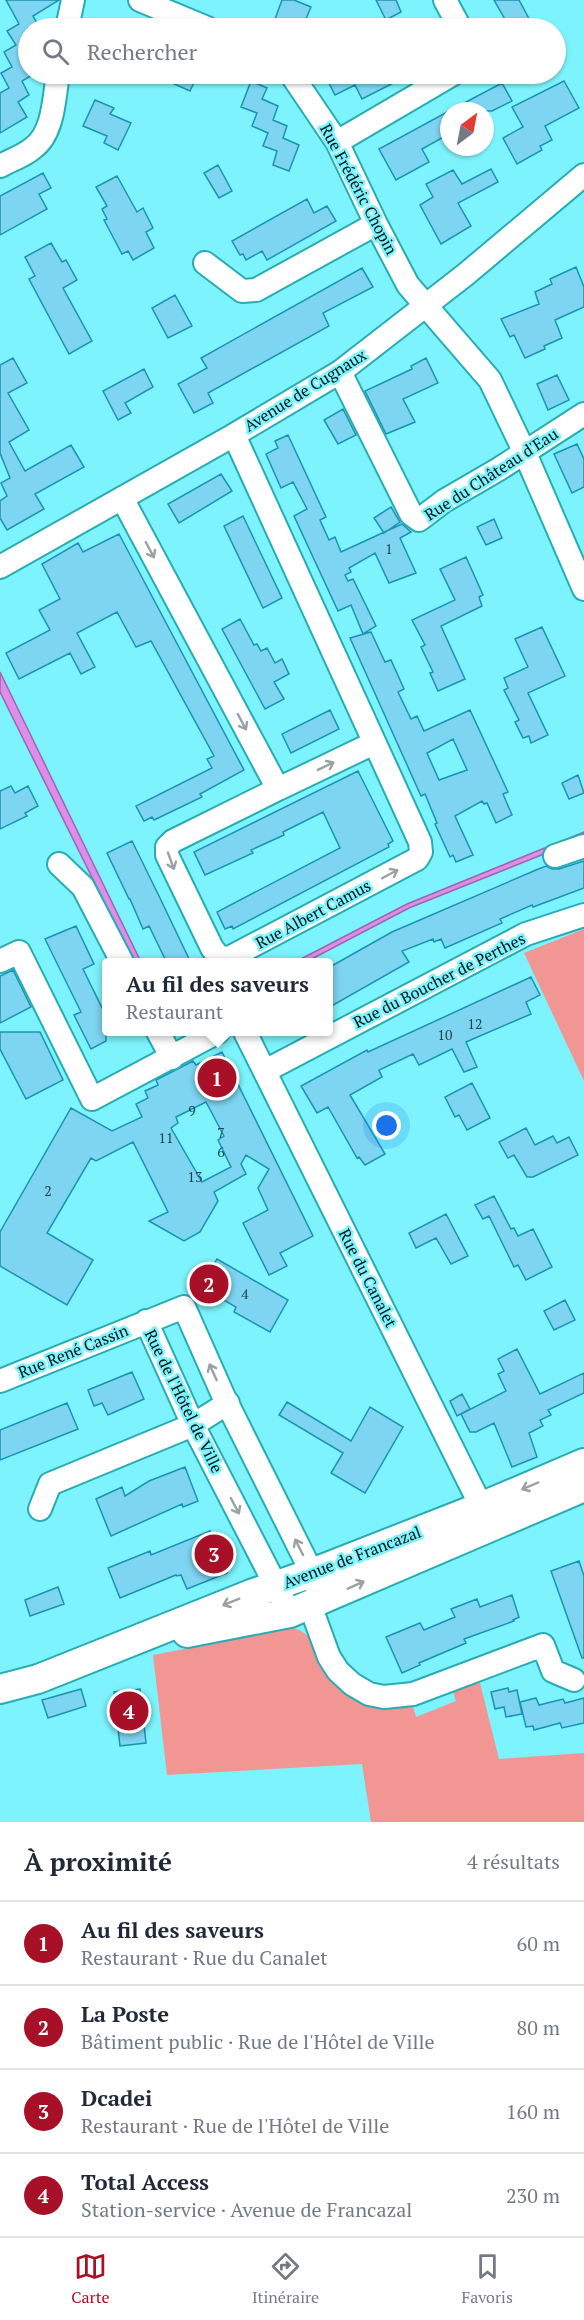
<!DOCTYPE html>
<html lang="fr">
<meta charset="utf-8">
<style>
:root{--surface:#fff;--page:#f6f6f7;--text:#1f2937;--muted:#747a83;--line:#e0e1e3;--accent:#a71027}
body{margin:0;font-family:"PT Serif",serif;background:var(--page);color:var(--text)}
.compass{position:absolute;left:440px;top:102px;width:54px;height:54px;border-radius:50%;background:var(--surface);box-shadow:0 2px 4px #0004;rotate:32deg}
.you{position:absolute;left:387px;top:1126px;width:21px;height:21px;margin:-15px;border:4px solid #fff;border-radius:50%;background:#1a73e8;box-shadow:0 0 0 9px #1a73e833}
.badge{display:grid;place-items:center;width:39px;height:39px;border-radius:50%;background:var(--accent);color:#fff;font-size:20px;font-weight:700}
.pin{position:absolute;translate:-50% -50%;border:3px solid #fff;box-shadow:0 2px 6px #0006}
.popup{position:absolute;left:102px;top:958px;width:231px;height:78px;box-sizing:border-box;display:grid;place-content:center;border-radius:6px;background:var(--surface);filter:drop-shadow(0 2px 4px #0005);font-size:20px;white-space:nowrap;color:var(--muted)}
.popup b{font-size:22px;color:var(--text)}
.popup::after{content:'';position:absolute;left:50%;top:100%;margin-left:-12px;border:12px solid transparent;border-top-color:var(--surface)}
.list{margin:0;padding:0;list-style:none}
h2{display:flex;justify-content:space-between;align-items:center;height:78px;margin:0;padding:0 24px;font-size:26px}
h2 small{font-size:20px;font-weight:400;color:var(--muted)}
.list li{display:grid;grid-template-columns:39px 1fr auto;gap:18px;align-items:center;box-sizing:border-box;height:84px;padding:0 24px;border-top:2px solid var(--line)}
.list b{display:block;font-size:22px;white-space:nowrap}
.list p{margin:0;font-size:20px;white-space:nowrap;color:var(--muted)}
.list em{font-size:20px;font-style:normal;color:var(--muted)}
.icon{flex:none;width:33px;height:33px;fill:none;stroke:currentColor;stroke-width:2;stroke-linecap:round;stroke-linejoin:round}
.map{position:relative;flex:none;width:584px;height:1822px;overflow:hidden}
.search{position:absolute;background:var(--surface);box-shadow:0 2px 4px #0004;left:18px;right:18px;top:18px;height:66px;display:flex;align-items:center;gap:15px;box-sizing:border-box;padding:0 21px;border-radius:33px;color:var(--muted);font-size:22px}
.sheet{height:414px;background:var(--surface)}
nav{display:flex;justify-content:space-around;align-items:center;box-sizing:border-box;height:84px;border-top:2px solid var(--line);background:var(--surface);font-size:16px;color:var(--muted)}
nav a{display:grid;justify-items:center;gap:3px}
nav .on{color:var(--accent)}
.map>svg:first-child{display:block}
.green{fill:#f29693}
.water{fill:#de8deb;stroke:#9b68ab;stroke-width:1.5}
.building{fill:#7dd5f2;stroke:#1b92b3;stroke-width:1.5;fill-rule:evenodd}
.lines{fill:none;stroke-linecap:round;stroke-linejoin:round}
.minor-casing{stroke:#27acb5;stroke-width:26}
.major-casing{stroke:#27acb5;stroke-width:32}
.minor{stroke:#fff;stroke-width:22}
.major{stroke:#fff;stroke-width:28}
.oneway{stroke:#99a1a1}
.labels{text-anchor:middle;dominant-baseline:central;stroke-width:5;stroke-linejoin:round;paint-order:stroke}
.number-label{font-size:14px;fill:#1f444c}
.street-label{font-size:16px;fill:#001315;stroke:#7df4fd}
</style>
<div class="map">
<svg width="584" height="1822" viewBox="0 0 584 1822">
<rect width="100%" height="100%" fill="#7df4fd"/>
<path class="green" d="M584,929V1081L524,953Z
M294,1628C315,1635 321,1656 329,1674L412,1703L416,1717L456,1701L452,1689L479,1679L499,1759L584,1753V1822H371L362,1764L167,1775L153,1655Z"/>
<path class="water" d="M0,672L141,962H134L0,692Z
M584,832V838L409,908L306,962H295L407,904Z"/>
<path class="building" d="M6,0H59L33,16L40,28H28V74H34L22,81L29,95L18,102L27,117L0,133V93L9,88L1,73L12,67L4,52L16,45L7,31L19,24Z
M282,0H294L311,7L302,28H296L275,19Z
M376,0H396L401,12L386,20Z
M494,0H519L534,28H510Z
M152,74H198L190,91Z
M338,74H411L362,99L355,85L335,95L327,79Z
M251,81L267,88L262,99L278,106L273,120L287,126L283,138L299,145L289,171L273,165L277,151L263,146L268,133L252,126L257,113L241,107Z
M564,81L579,108L545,126L552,140L540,146L542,150L517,164L503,138L523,127L512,107Z
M502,83L512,101L492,111H449Z
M95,100L114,108L110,114L131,123L118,150L104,143L107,136L83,126Z
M449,111V134L422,149L429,162L396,180L379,149Z
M218,165L232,191L219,198L204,173Z
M491,169L498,182L458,203L471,226L441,244L420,205L433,197L426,184L453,170L462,184Z
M43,173L51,188L39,194L47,209L0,235V196Z
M117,176L137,212L143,208L153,228L146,232L154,248L133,260L128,251L122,254L104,220L107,219L102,209L107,206L96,187Z
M307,199L314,213L327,206L336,221L267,260L262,251L246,260L243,254L240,255L232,241Z
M51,243L62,262L66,260L77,280L63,288L92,341L69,354L29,279L35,276L25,257Z
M576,267L584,287V307L555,320L562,338L544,346L545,349L525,358L514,335L510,337L501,319L539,304L535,292L552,284L550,279Z
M362,268L373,287L323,313L329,326L208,393L213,403L194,413L178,384L207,368L201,358Z
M175,295L192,326L168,338L152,308Z
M13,358L27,383L8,393L29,430L9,442L25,471L71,445L84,467L35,494L44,509L7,530L0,518V501L7,496L1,483L10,478L0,453V365Z
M426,358L438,383L403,399L415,422L386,434L365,391L412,369L411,366Z
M144,369L153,387L125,403L131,413L118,420L103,391Z
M557,375L569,400L548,410L537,384Z
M343,409L356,435L338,444L324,420Z
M288,435L326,517L320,520L329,540L335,537L341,552L402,524L411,532L400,538L416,573L389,583L375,553L349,568L351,572L345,575L348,581L353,579L376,626L363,634L351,605L338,611L294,516L307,509L293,482L281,488L266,454L278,448L275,441Z
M577,444L584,459V487L572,493L554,454Z
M221,474L232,491L179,523L168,504Z
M391,507L400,522L384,533L374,518Z
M243,516L282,598L263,608L224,526Z
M494,519L502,538L486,545L477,527Z
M119,534L244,770L200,794L202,797L154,820L152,817L144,821L136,806L212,768L207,759L214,756L151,641L136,647L117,612L77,633L95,667L81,674L70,653L19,679L6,653L50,630L39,610L60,599L42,564L78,543L83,552Z
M466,557L483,595L479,597L482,606L441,626L465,679L438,691L430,673L433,672L421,647L425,645L412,620L455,600L440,569Z
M240,619L254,645L257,644L261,651L267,648L275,663L282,659L289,674L274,682L284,699L265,709L222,629Z
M542,627L565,676L528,693L548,735L531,743L529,736L523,738L515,722L519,720L504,690L508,688L504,678L528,667L515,639Z
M371,632L385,662L391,660L404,689L398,692L411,719L417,716L424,731L470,710L508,792L503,794L512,815L496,823L487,803L484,804L482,801L455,816L473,855L456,862L453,855L450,857L435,824L437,823L425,794L421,796L350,638ZM453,739L467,770L439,780L427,753Z
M330,710L339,729L291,753L282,734Z
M358,771L393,841L388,844L389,847L233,929L232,926L225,929L217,912L340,848L323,812L283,832L284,835L251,850L253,853L205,875L194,852Z
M578,775L584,793L569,799L562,783Z
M11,786L15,793L28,786L38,806L25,813L27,816L0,829V791Z
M132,841L159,896L191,963H167L149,926L143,929L130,899H129L107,853Z
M584,861V888L533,907L532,905L500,919L502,923L445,948L441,939L434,942L433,939L402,951L409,962L328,1008V968L392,932L536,870L546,866L552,869H559Z
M76,926L94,964L83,969L106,1016V1041L91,1049L74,1015L81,1012L45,939Z
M13,970L31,1007L0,1023V976Z
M531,977L540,995L526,1002L531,1014L466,1042L477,1067L464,1072L452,1049L419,1065L413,1054L379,1070L382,1077L350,1095L385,1154L365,1165L359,1157L357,1158L328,1107L317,1113L301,1086L367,1050L368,1052Z
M0,1032H40L63,1080L26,1099L0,1049Z
M222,1052L313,1236L280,1253L287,1266L269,1275L243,1223L268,1210L258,1188L269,1169L246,1155L241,1164L246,1174L214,1192L218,1201L200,1232L184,1241L149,1221L168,1212L133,1142L96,1161L91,1158L47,1233L93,1260L67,1305L0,1266V1232L71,1108L112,1131L142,1117L136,1104L148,1098L145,1091L158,1085L156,1080L193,1061L196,1065ZM206,1102L224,1136L218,1140L231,1167L202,1182L171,1128L178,1123L176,1117Z
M472,1083L490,1118L467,1130L459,1115L455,1117L445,1097Z
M526,1128L535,1145L553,1136L557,1143L569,1137L578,1155L533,1177H527L514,1155L508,1158L499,1142Z
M494,1196L511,1229L514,1228L518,1236L533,1229L552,1267L526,1280L518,1265L514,1267L489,1216L483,1219L475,1205Z
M446,1214L468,1256L451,1264L436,1238L416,1248L409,1233Z
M217,1259L288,1300L270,1332L234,1312L236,1307L201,1287Z
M565,1300L575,1320L554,1330L544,1311Z
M517,1349L540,1394L584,1373V1393L548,1410L551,1415L540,1420L543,1426L529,1433L537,1457L512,1467L494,1423L476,1432H470L461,1414L506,1391L498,1374L504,1371L498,1359Z
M132,1372L144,1399L108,1415L102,1403L94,1406L88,1390Z
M462,1394L470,1409L457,1416L450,1401Z
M287,1402L351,1441L370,1407L403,1427L365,1493L331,1473L343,1453L279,1415Z
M67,1403L78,1429L0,1460V1430Z
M185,1467L198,1501L183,1507L182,1504L111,1536L96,1499L122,1487L125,1496L149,1481Z
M210,1531L227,1573L187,1589L181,1575L177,1576L176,1575L120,1598L108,1568L150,1551L151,1555Z
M579,1561L584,1576V1658H582L551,1571Z
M58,1587L64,1604L30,1616L25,1600Z
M512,1595L519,1617L513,1620L514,1621L464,1639L466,1643L419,1663L420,1665L402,1673L386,1637L420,1623L424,1630L455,1617L451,1609L477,1599L480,1607Z
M508,1688L509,1692L517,1690L522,1714L506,1717L504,1707L495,1709L491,1692Z
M81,1689L86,1706L48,1718L42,1700Z
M140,1689L146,1743L120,1746L114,1692Z
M536,1698L539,1705L563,1699L565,1703L584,1698V1723L562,1728L560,1723L534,1730L533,1726L526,1727L520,1702Z"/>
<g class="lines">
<g class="minor-casing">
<path id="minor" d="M140,0L207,28
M445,0L460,28
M67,28L73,0
M291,74L337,142L376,224L408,285L490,380L524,451L584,589
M337,142L453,74
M0,166C11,160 24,156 33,148C54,133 54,97 58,74
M205,263L242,291L256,290L376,224
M340,372L411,514L419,520L444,501L499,469L584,414
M122,498L278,789L173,841L167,847V855L212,948L219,957L229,958L417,859L421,852L420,842L234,435
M0,567L234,435L340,372L465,275L584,175
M278,789L374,743
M555,856L584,846
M59,864L83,887L122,962
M0,961L19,952L92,1099L218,1032
M158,1032L172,1058
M245,1032L489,1522
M265,1071L526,934L584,915
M146,1321L193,1425L290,1613
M0,1381L184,1307L223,1395L312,1573L317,1588
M40,1509L50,1484L193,1425L228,1403
M310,1605L329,1657L338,1671L352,1684L369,1694L384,1697L413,1694L543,1645L553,1671L574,1680"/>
</g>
<g class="major-casing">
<path id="major" d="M187,1633L290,1613L584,1487
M0,1689L38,1679L251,1594L312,1573L483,1506L584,1463"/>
</g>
<use href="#minor" class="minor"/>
<use href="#major" class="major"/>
</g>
<defs><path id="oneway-shaft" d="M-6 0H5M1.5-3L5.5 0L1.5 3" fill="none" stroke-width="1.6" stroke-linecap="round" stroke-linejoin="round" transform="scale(1.5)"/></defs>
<g class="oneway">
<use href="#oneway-shaft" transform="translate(150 550) rotate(62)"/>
<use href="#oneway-shaft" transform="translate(242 722) rotate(62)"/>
<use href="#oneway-shaft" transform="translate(326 766) rotate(-26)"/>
<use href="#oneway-shaft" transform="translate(171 861) rotate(70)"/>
<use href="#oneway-shaft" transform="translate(390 874) rotate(-28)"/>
<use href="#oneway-shaft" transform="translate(213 1372) rotate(-114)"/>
<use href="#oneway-shaft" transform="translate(530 1486) rotate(157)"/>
<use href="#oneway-shaft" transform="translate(235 1506) rotate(62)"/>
<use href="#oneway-shaft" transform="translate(299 1547) rotate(-117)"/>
<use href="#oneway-shaft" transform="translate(356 1585) rotate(-24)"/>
<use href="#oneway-shaft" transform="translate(231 1602) rotate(158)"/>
</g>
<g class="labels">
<g class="number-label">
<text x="389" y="548">1</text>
<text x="475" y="1023">12</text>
<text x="445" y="1034">10</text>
<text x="192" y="1110">9</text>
<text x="221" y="1132">7</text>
<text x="166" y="1137">11</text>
<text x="221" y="1151">6</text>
<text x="195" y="1176">13</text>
<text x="48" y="1190">2</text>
<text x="245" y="1293">4</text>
</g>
<g class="street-label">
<text transform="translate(359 189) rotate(62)">Rue Frédéric Chopin</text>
<text transform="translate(305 390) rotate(-32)">Avenue de Cugnaux</text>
<text transform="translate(491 474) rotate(-33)">Rue du Château d'Eau</text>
<text transform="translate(313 914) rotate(-28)">Rue Albert Camus</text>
<text transform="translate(439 980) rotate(-27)">Rue du Boucher de Perthes</text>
<text transform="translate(368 1278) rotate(63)">Rue du Canalet</text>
<text transform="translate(73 1351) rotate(-22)">Rue René Cassin</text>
<text transform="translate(184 1401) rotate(64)">Rue de l'Hôtel de Ville</text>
<text transform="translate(352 1557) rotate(-21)">Avenue de Francazal</text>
</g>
</g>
</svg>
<svg class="compass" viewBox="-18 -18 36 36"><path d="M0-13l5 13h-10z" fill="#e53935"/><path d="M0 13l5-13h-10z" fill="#747a83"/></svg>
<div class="you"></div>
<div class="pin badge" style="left:217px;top:1078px">1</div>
<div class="popup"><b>Au fil des saveurs</b>Restaurant</div>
<div class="pin badge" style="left:209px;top:1284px">2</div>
<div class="pin badge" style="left:214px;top:1554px">3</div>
<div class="pin badge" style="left:129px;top:1711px">4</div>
<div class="search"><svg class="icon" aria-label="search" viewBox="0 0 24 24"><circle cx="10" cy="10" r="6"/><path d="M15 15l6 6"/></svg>Rechercher</div>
</div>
<section class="sheet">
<h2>À proximité<small>4 résultats</small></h2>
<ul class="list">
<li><span class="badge">1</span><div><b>Au fil des saveurs</b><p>Restaurant · Rue du Canalet</p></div><em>60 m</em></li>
<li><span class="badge">2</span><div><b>La Poste</b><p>Bâtiment public · Rue de l'Hôtel de Ville</p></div><em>80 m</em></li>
<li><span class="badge">3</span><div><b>Dcadei</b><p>Restaurant · Rue de l'Hôtel de Ville</p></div><em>160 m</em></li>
<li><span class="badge">4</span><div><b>Total Access</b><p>Station-service · Avenue de Francazal</p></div><em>230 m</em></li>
</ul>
</section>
<nav>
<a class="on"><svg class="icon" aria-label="map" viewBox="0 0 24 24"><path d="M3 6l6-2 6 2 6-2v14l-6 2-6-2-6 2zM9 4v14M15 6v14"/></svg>Carte</a>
<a><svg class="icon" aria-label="directions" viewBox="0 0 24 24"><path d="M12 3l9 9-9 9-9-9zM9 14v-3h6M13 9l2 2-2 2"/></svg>Itinéraire</a>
<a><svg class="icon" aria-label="saved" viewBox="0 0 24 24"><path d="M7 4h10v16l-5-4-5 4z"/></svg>Favoris</a>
</nav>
